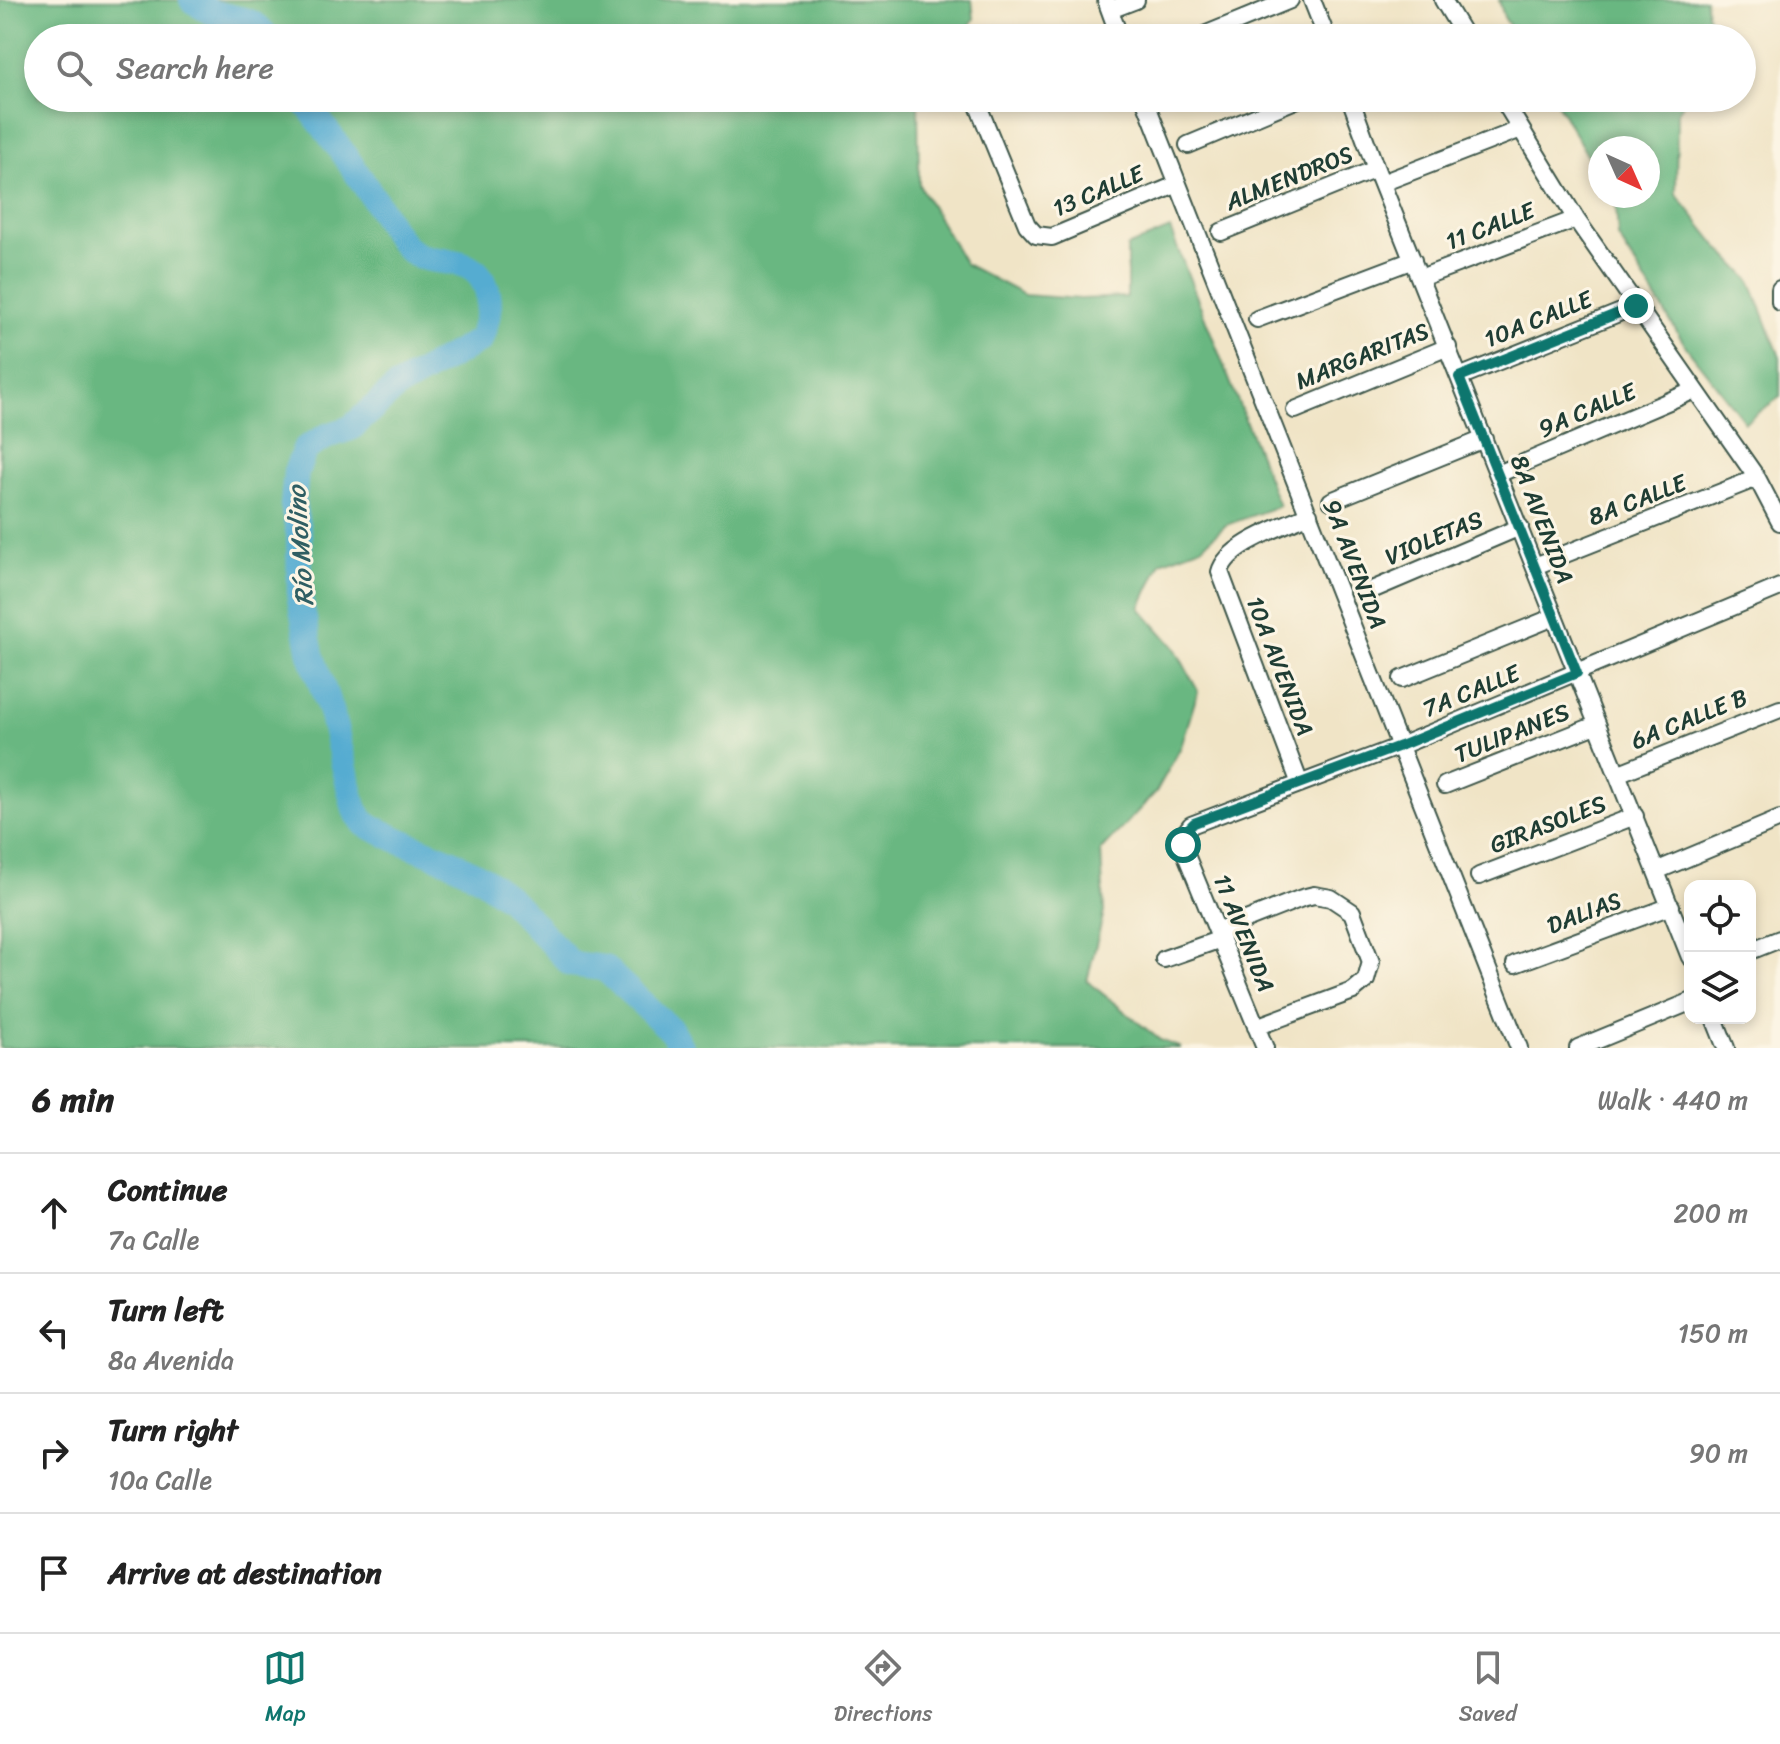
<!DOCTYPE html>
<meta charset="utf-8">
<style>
:root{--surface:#fff;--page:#f6f6f6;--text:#222;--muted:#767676;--line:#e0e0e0;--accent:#0f766e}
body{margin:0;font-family:Sriracha,sans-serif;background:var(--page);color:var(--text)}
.controls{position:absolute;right:24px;bottom:24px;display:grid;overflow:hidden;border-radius:16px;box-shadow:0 4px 12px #0003}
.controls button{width:72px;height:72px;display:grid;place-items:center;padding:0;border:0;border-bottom:2px solid var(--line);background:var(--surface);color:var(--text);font:40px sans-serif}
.compass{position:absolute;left:1588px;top:136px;width:72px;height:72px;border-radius:50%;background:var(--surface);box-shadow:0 4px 12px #0003;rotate:135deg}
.stop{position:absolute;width:24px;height:24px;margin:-18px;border:6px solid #0f766e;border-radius:50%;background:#fff}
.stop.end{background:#0f766e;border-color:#fff;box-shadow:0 2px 8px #0008}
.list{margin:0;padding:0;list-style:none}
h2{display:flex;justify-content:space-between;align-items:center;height:104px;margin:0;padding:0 32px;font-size:34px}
h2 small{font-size:26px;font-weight:400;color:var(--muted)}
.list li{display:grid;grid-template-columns:52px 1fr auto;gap:24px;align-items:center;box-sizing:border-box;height:120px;padding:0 32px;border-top:2px solid var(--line)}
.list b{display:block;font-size:30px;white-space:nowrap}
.list p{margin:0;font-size:26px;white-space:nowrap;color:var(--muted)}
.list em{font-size:26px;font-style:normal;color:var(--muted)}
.icon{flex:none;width:44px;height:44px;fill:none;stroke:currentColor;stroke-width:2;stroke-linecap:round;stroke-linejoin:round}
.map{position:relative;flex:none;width:1780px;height:1048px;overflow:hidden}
.search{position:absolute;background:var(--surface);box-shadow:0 4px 12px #0003;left:24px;right:24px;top:24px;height:88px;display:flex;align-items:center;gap:20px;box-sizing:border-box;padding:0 28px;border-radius:44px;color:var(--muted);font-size:30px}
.sheet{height:584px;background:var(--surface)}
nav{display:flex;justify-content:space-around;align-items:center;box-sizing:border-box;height:112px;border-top:2px solid var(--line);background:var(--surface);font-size:22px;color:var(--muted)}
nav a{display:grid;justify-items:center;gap:4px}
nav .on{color:var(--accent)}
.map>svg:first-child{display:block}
.forest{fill:#69b781;stroke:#447a5a;stroke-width:2}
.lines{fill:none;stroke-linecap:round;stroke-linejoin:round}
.river{stroke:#54acd1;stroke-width:26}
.street-casing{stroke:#3e564a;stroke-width:20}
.street{stroke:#fff;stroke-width:16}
.route{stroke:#0f766e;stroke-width:10}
.labels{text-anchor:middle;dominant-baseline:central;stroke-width:6;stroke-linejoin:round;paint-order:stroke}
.street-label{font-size:24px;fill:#1f3d34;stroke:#fcf5e5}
.water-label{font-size:26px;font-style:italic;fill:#2f5e63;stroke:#fcf5e5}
</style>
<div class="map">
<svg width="1780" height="1048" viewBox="0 0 1780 1048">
<rect width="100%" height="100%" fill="#fcf5e5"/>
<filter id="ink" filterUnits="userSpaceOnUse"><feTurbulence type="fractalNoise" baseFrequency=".0125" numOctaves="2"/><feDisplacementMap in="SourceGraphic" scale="16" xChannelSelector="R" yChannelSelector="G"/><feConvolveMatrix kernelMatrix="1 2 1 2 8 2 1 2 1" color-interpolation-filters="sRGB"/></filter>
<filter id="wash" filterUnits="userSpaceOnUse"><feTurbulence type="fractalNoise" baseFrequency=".006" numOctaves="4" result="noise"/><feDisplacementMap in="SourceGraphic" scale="32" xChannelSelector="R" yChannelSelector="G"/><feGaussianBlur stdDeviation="1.8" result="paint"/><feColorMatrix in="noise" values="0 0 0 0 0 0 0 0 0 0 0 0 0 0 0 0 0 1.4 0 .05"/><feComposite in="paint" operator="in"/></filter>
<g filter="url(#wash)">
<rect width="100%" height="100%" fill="#f0e4c6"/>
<path class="forest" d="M0,0H972L974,19L962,38H38V98H918L919,185L965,264L1024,295L1081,299L1127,297V247L1170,229L1279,506L1226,525L1202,547L1161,562L1140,608L1175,648L1198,691L1181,747L1156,792L1101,850L1104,912L1087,981L1160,1040L1181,1048H0Z
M1499,0H1705L1711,38H1517L1504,17Z
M1554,98H1688L1677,113L1676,194L1719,248L1750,280L1780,357V397L1745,422L1687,348L1618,237L1616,205L1611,196H1648V148H1600V177Z"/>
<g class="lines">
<path class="river" d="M192,0C198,3 204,8 209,11C232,20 253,15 267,38
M302,98C326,129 349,160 370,193C381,208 394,237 408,249C429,268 462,253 480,276C495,296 488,319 480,340L397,387L351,428L327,436L305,449L296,472L293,505L299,535L300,599L311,654L331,712L355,810L365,824L396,839L450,861L482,878L510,899L571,964L604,968L671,1030L681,1048"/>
</g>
</g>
<g filter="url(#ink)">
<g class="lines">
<g class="street-casing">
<path id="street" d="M1106,0L1120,38
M1312,0L1327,38
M1443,0L1466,38
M1110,10L1136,0
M1197,38L1290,0
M981,98L979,108L1027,225L1036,235L1052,237L1178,184
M1144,98L1519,1048
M1350,98L1376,169L1690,957
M1502,98L1576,219L1757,478L1780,522
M1188,145L1300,98
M1382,183L1521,129
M1221,232L1376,169
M1420,278L1576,219
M1780,289V302
M1257,319L1413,260
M1459,377L1636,306
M1295,410L1448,347
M1498,474L1695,390
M1331,501L1484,439
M1535,566L1757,478
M1367,592L1520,527
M1402,679L1554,617
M1617,774L1780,709
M1300,784L1220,572C1227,544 1284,526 1309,514
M1445,785L1596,725
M1656,871L1780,819
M1479,876L1635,816
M1218,931L1302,898L1314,895L1331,898L1352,912L1371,962L1366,980L1353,991L1256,1027
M1750,951L1780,939
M1164,959L1221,939
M1515,964L1671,906
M1714,1018L1726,1048
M1265,1048L1184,850L1183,836L1191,825L1400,746L1780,587
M1578,1048L1690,1002"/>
</g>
<use href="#street" class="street"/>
</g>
</g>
<g class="lines" filter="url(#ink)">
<path class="route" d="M1183,845L1185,832L1194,823L1400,746L1577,673L1459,377L1636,306"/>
</g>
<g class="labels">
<g class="street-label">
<text transform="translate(1289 178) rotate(-22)">ALMENDROS</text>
<text transform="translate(1098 191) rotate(-23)">13 CALLE</text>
<text transform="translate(1490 226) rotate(-21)">11 CALLE</text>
<text transform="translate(1538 319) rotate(-22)">10A CALLE</text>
<text transform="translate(1362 356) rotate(-22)">MARGARITAS</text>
<text transform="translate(1587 410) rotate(-23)">9A CALLE</text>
<text transform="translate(1637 500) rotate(-21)">8A CALLE</text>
<text transform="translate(1542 519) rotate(69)">8A AVENIDA</text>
<text transform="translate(1434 538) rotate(-23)">VIOLETAS</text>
<text transform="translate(1355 564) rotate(69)">9A AVENIDA</text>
<text transform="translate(1280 666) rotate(69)">10A AVENIDA</text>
<text transform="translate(1471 691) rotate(-22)">7A CALLE</text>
<text transform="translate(1689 719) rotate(-22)">6A CALLE B</text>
<text transform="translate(1512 733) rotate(-22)">TULIPANES</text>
<text transform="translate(1548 824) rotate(-21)">GIRASOLES</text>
<text transform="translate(1584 913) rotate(-21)">DALIAS</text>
<text transform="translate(1244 933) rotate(68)">11 AVENIDA</text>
</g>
<g class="water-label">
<text transform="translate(300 546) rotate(-94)">Río Molino</text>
</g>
</g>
</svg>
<div class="controls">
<button><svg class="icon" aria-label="locate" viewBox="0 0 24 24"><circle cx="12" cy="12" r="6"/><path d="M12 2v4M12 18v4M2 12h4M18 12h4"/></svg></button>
<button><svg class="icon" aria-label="layers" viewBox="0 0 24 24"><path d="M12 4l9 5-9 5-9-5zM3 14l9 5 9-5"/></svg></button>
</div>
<svg class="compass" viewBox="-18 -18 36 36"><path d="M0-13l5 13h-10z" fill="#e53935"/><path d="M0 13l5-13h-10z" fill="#767676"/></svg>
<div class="stop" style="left:1183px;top:845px"></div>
<div class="stop end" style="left:1636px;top:306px"></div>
<div class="search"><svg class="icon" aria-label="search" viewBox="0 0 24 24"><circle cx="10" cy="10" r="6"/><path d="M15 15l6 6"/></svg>Search here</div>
</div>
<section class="sheet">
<h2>6 min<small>Walk · 440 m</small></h2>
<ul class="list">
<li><svg class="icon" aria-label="ahead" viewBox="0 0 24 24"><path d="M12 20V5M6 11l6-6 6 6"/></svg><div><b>Continue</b><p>7a Calle</p></div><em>200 m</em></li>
<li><svg class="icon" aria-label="left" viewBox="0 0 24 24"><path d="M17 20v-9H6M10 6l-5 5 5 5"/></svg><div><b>Turn left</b><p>8a Avenida</p></div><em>150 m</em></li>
<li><svg class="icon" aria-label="right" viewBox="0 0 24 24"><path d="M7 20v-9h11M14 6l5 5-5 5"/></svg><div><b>Turn right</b><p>10a Calle</p></div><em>90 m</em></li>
<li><svg class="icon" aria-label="arrive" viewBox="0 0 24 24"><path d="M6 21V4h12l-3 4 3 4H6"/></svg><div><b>Arrive at destination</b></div></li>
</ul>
</section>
<nav>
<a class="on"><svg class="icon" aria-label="map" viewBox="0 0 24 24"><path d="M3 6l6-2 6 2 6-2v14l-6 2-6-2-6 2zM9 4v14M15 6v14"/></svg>Map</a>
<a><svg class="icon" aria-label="directions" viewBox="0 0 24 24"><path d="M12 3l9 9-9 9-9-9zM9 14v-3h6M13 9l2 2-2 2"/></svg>Directions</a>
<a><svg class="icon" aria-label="saved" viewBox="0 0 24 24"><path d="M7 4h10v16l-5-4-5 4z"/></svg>Saved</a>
</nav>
